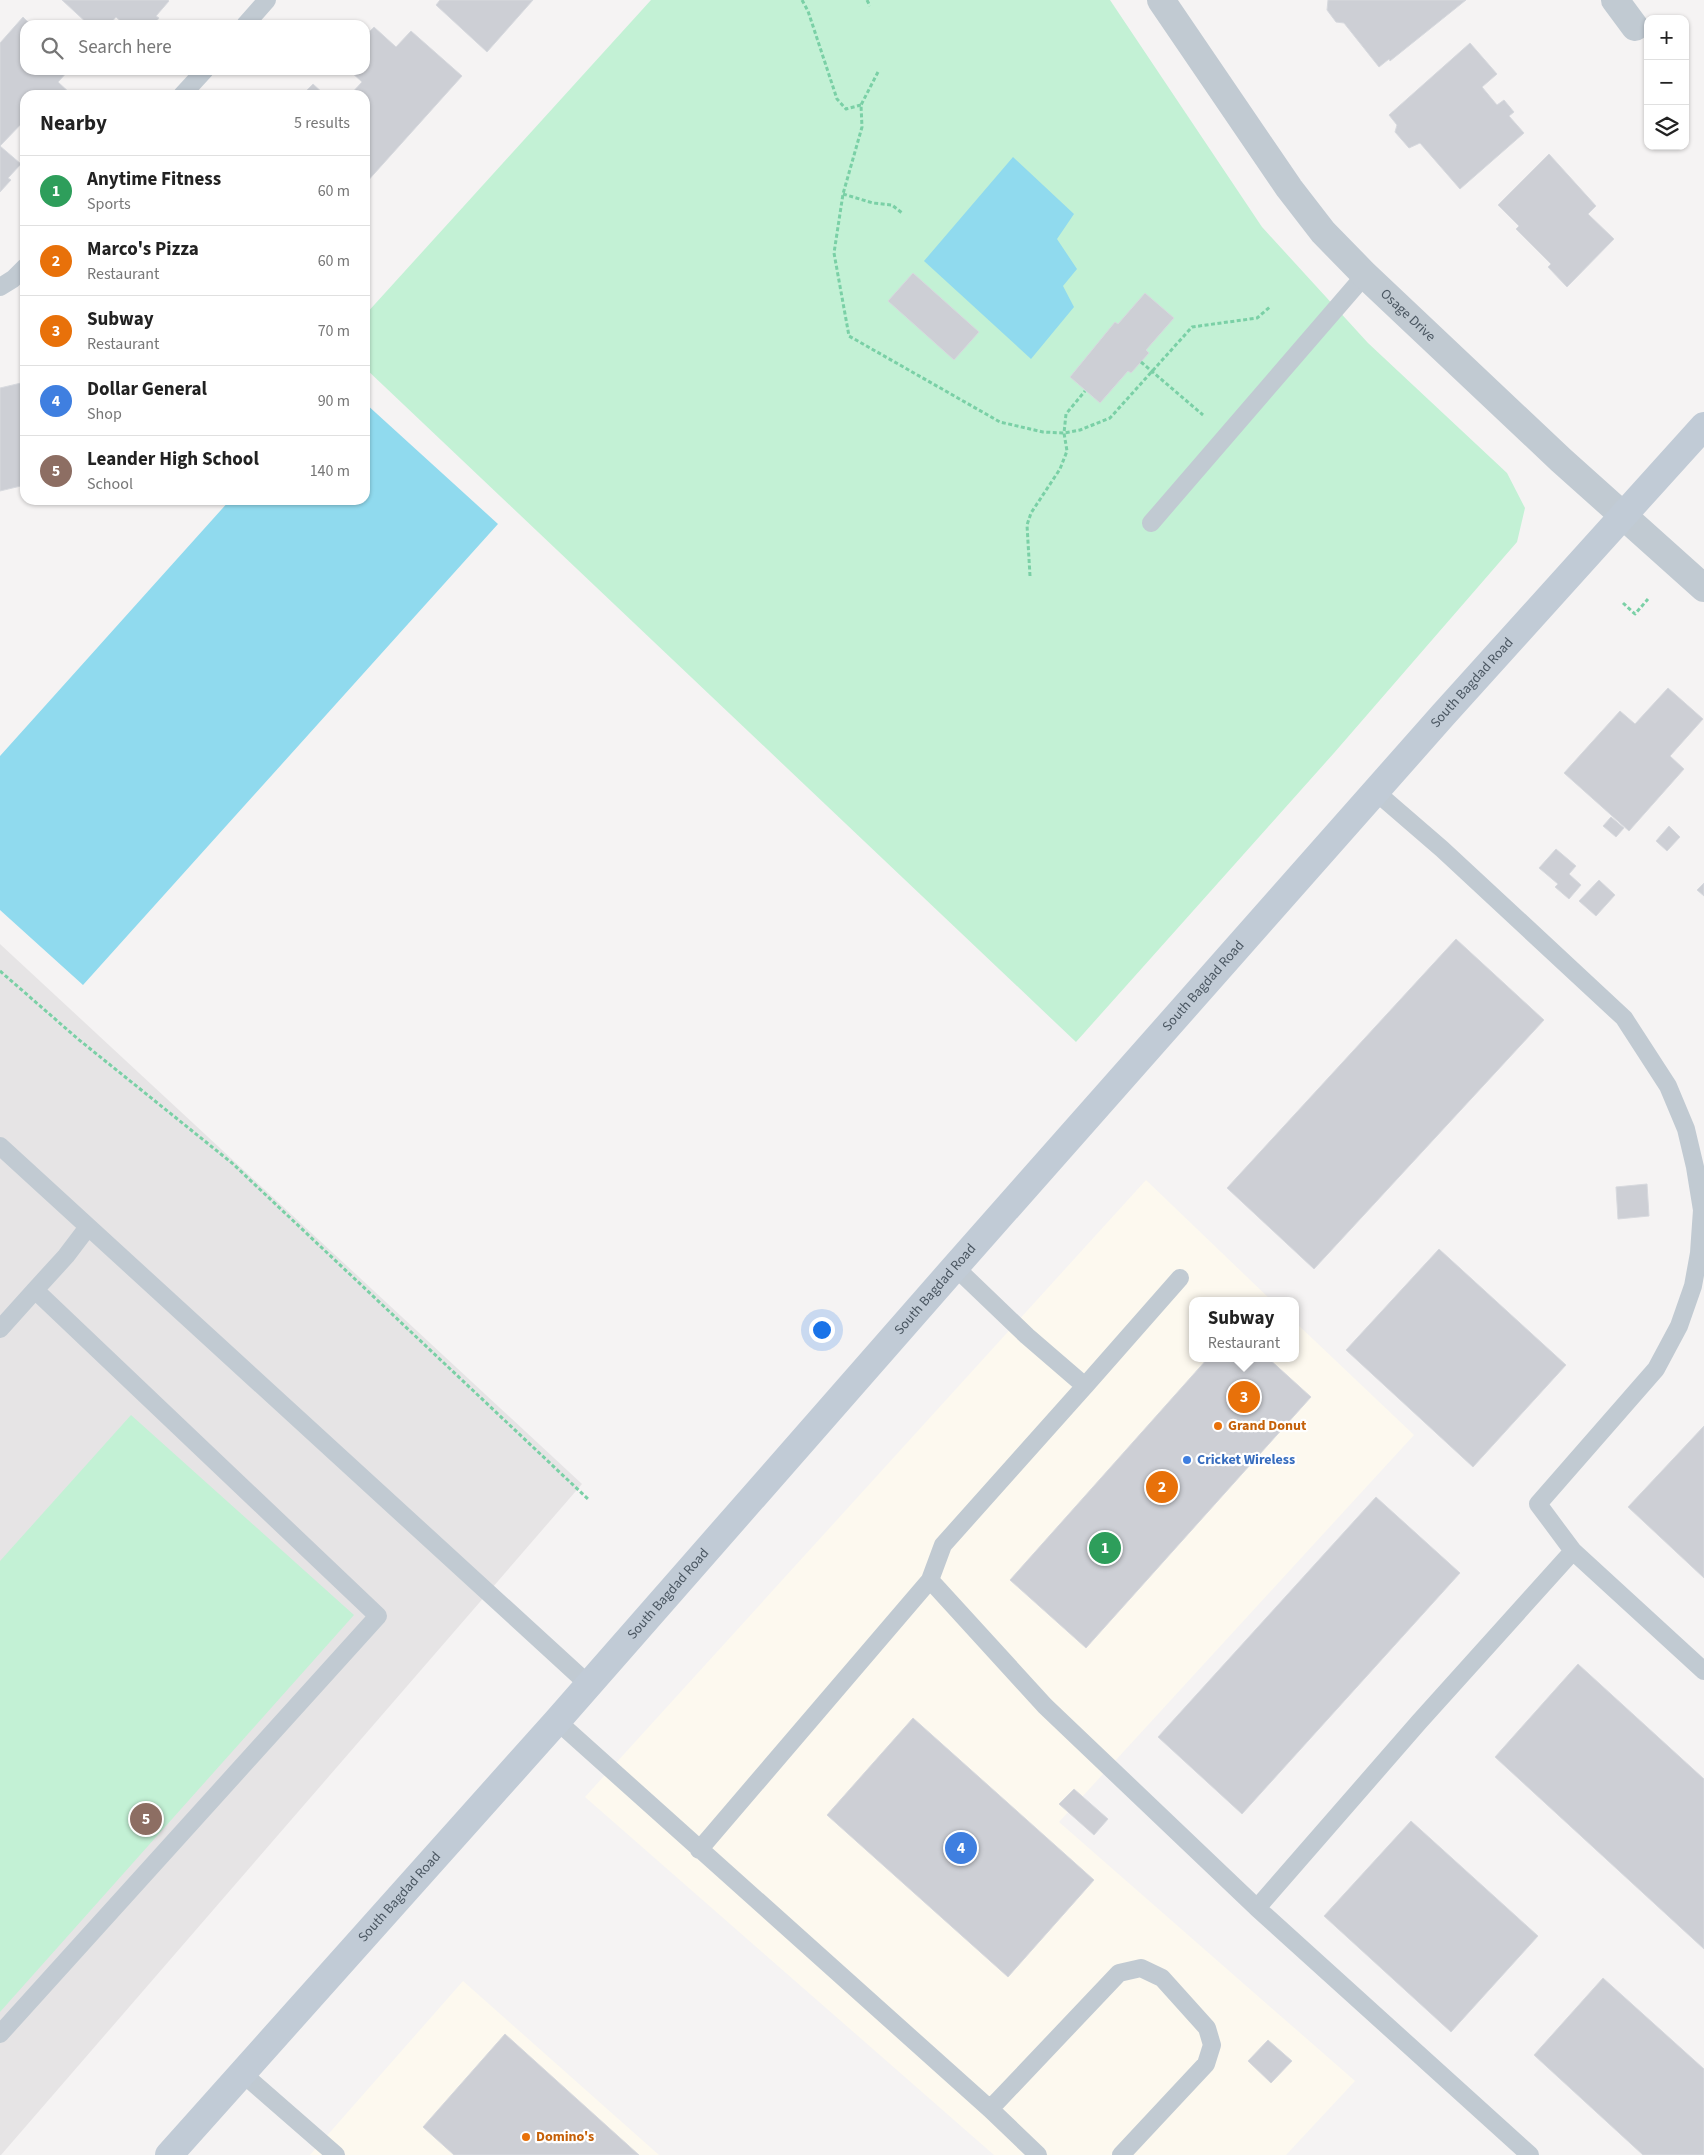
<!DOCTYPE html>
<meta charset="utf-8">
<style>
:root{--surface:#fff;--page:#f6f6f6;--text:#222;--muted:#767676;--line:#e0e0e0;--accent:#0b8043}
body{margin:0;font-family:"Source Sans 3",sans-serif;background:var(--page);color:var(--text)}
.controls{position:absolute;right:15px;top:15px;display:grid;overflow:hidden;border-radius:10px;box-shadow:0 1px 4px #0004}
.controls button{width:45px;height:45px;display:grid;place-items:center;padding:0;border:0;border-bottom:1px solid var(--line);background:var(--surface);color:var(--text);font:25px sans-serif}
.you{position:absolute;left:821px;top:1329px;width:18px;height:18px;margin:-12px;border:4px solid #fff;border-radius:50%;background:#1a73e8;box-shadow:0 0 0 8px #1a73e833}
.badge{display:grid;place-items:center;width:32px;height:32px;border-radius:50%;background:var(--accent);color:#fff;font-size:16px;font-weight:700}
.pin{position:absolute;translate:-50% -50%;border:2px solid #fff;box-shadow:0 1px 5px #0006}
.popup{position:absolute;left:1189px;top:1297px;width:110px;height:65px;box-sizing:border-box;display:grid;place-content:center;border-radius:10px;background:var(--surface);filter:drop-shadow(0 1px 4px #0005);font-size:16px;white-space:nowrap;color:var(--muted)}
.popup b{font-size:19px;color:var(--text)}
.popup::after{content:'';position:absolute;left:50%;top:100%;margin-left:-10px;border:10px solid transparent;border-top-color:var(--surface)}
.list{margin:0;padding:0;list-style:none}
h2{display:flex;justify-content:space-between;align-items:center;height:65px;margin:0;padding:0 20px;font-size:21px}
h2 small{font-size:16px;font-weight:400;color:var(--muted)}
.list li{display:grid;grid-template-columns:32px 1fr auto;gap:15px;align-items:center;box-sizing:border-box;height:70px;padding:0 20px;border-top:1px solid var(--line)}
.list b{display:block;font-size:19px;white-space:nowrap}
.list p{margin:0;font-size:16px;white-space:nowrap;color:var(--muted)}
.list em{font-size:16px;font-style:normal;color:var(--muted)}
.icon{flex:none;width:28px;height:28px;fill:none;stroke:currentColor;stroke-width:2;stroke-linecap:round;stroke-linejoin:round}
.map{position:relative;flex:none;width:1704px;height:2155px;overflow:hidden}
.search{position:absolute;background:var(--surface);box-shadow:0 1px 4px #0004;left:20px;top:20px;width:350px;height:55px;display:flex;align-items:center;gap:12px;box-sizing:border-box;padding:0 18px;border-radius:15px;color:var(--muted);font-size:19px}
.panel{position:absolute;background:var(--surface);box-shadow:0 1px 4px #0004;left:20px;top:90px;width:350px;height:415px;border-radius:15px}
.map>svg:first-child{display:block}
.commercial{fill:#fdf9ef}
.education{fill:#e6e4e5}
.green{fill:#c3f1d5}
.water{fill:#90daee}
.building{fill:#cdcfd5;stroke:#d7d9de}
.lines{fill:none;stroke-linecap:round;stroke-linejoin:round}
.path{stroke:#7ad0a6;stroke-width:3;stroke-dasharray:4 2.5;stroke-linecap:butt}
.service{stroke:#c1cad2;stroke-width:18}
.minor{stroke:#c1cad2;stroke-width:28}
.tertiary{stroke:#c1cad2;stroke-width:28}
.secondary{stroke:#c1cbd6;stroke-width:28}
.food-dot{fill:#e8710a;stroke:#fff;stroke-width:2}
.shop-dot{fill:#3f7fe0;stroke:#fff;stroke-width:2}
.labels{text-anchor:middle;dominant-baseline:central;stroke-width:4.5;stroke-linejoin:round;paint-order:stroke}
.street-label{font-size:14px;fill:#4a5661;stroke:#fff}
.food-label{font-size:14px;font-weight:bold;fill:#c56008;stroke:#fff;text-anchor:start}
.shop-label{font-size:14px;font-weight:bold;fill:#366cbe;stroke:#fff;text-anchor:start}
</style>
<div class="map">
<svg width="1704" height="2155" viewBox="0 0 1704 2155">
<rect width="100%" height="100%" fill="#f5f3f3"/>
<path class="commercial" d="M1146,1180L1272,1301H1193V1358H1295V1322L1414,1435L1059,1822L1355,2081L1286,2155H994L585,1797Z
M463,1981L659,2155H310Z"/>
<path class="education" d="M0,944L582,1484L1,2155H0Z"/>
<path class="green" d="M651,0H1110L1262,227L1368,343L1507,473L1525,508L1517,542L1334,753L1076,1042L365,368V315Z
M131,1415L354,1615L0,2012V1561Z"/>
<path class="water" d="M1013,157L1074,214L1057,239L1077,269L1063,286L1074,307L1031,359L924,261Z
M365,403L498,524L83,985L0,910V756L230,500H365Z"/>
<path class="building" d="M62,0H168L169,1L156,16L159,18L153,25H125L116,17L109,25H89Z
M440,0H533L487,52L436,5Z
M1328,0H1466L1390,61L1389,59L1379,67L1344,23L1336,22L1327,10Z
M23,17L31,25H25V70H69L58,82L72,95H25V120L0,146L21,164L8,178L11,180L0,192V43Z
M374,27L396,47L411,31L462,76L365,184V95H350L362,82L349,70H365V36Z
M1470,43L1497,74L1482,87L1497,105L1504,100L1514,112L1509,116L1524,133L1460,189L1420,143L1409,148L1395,132L1397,125L1389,115Z
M313,84L325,95H302Z
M1549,154L1596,206L1588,214L1614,239L1567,287L1548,267L1551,264L1516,229L1519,226L1498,205Z
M913,273L979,332L954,360L888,301Z
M1145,293L1174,318L1146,350L1149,353L1131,373L1128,371L1100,403L1070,377L1115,322L1118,324Z
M21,383L25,400V485L0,491V388Z
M1668,688L1703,719L1670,756L1684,769L1629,831L1564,773L1620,711L1635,724Z
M1611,817L1624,828L1616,837L1603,826Z
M1669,826L1680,837L1667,851L1656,841Z
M1556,849L1576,866L1569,874L1581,885L1569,899L1555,887L1558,884L1539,868Z
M1599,880L1615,895L1596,916L1579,901Z
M1704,883V896L1697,890Z
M1456,939L1544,1020L1314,1269L1227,1188Z
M1647,1184L1649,1216L1618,1219L1616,1187Z
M1439,1249L1566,1365L1473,1467L1346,1350Z
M1208,1358H1268L1311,1397L1086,1648L1010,1580Z
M1704,1426V1578L1628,1507Z
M1376,1497L1460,1573L1242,1814L1158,1737Z
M1578,1664L1704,1779V1949L1495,1757Z
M913,1718L1094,1880L1008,1977L827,1815Z
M1074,1789L1108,1819L1094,1835L1059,1804Z
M1411,1821L1538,1936L1451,2032L1324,1916Z
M1603,1978L1704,2069V2155H1643L1534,2055Z
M505,2034L639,2155H454L423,2127Z
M1268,2040L1292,2061L1271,2083L1248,2061Z"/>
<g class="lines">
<path class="path" d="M802,0L808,11L837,99L846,109L861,105
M867,0L870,6
M878,72L861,105L862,127L843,194L834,253L849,336L1000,422L1043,432L1064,433L1080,430L1110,418L1192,327L1257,318L1271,306
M843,194L873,203L892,205L902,213
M1141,362L1203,415
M1030,576L1027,525L1031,513L1060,469L1067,451L1064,433L1066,414L1085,391
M1623,603L1635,614L1648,599
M0,971L78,1039L232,1163L588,1499"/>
<path class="service" d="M245,25L267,0
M182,95L205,70
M0,287L13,279L25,267
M1151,523L1365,275
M1376,792L1442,849L1624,1018L1668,1086L1686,1129L1695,1167L1702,1210L1699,1253L1693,1286L1679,1326L1656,1369L1538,1504L1573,1551L1419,1722L1257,1908L1530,2155
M0,1146L588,1684
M35,1290L66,1256L88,1227
M0,1329L35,1290L378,1616L0,2034
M1085,1386L1180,1278
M1573,1551L1704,1671
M930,1580L1045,1706L1257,1908
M557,1721L990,2109L1038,2155
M699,1850L930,1580L943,1545L1085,1386L1027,1336L955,1267
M242,2073L336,2155
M990,2109L1119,1973L1141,1968L1162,1978L1207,2028L1212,2045L1206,2064L1121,2155"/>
<path class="minor" d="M1615,0L1635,27"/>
<path class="tertiary" id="s1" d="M1161,0L1289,188L1323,232L1365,275L1561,460L1704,588"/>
<path class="secondary" id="s2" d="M169,2155L557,1721L955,1267L1443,715L1704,426"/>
</g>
<g class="food-dot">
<circle cx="1218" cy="1426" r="5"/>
<circle cx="526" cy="2137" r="5"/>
</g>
<circle class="shop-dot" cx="1187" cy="1460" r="5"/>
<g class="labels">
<g class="street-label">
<text stroke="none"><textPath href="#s1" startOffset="402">Osage Drive</textPath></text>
<text stroke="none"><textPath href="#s2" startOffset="1966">South Bagdad Road</textPath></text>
<text stroke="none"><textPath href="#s2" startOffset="1561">South Bagdad Road</textPath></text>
<text stroke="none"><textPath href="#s2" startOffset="1156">South Bagdad Road</textPath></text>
<text stroke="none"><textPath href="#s2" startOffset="751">South Bagdad Road</textPath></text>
<text stroke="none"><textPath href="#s2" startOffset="346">South Bagdad Road</textPath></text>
</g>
<g class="food-label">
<text x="1228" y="1426">Grand Donut</text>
<text x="536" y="2137">Domino's</text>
</g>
<g class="shop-label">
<text x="1197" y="1460">Cricket Wireless</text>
</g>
</g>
</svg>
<div class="controls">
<button>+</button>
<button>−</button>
<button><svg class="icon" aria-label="layers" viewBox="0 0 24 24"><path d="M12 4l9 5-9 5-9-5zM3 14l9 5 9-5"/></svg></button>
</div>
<div class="you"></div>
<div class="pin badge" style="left:1105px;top:1548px;background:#2e9e5b">1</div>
<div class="pin badge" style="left:1162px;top:1487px;background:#e8710a">2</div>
<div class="pin badge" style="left:1244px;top:1397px;background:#e8710a">3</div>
<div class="popup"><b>Subway</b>Restaurant</div>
<div class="pin badge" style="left:961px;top:1848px;background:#3f7fe0">4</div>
<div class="pin badge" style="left:146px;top:1819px;background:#8d6e63">5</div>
<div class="search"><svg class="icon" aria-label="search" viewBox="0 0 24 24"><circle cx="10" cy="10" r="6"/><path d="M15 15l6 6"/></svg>Search here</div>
<section class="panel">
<h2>Nearby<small>5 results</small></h2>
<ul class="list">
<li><span class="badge" style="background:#2e9e5b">1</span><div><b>Anytime Fitness</b><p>Sports</p></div><em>60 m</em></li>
<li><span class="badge" style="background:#e8710a">2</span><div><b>Marco's Pizza</b><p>Restaurant</p></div><em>60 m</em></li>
<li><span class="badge" style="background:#e8710a">3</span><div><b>Subway</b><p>Restaurant</p></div><em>70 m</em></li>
<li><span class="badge" style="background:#3f7fe0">4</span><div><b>Dollar General</b><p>Shop</p></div><em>90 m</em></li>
<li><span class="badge" style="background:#8d6e63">5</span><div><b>Leander High School</b><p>School</p></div><em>140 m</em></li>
</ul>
</section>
</div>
